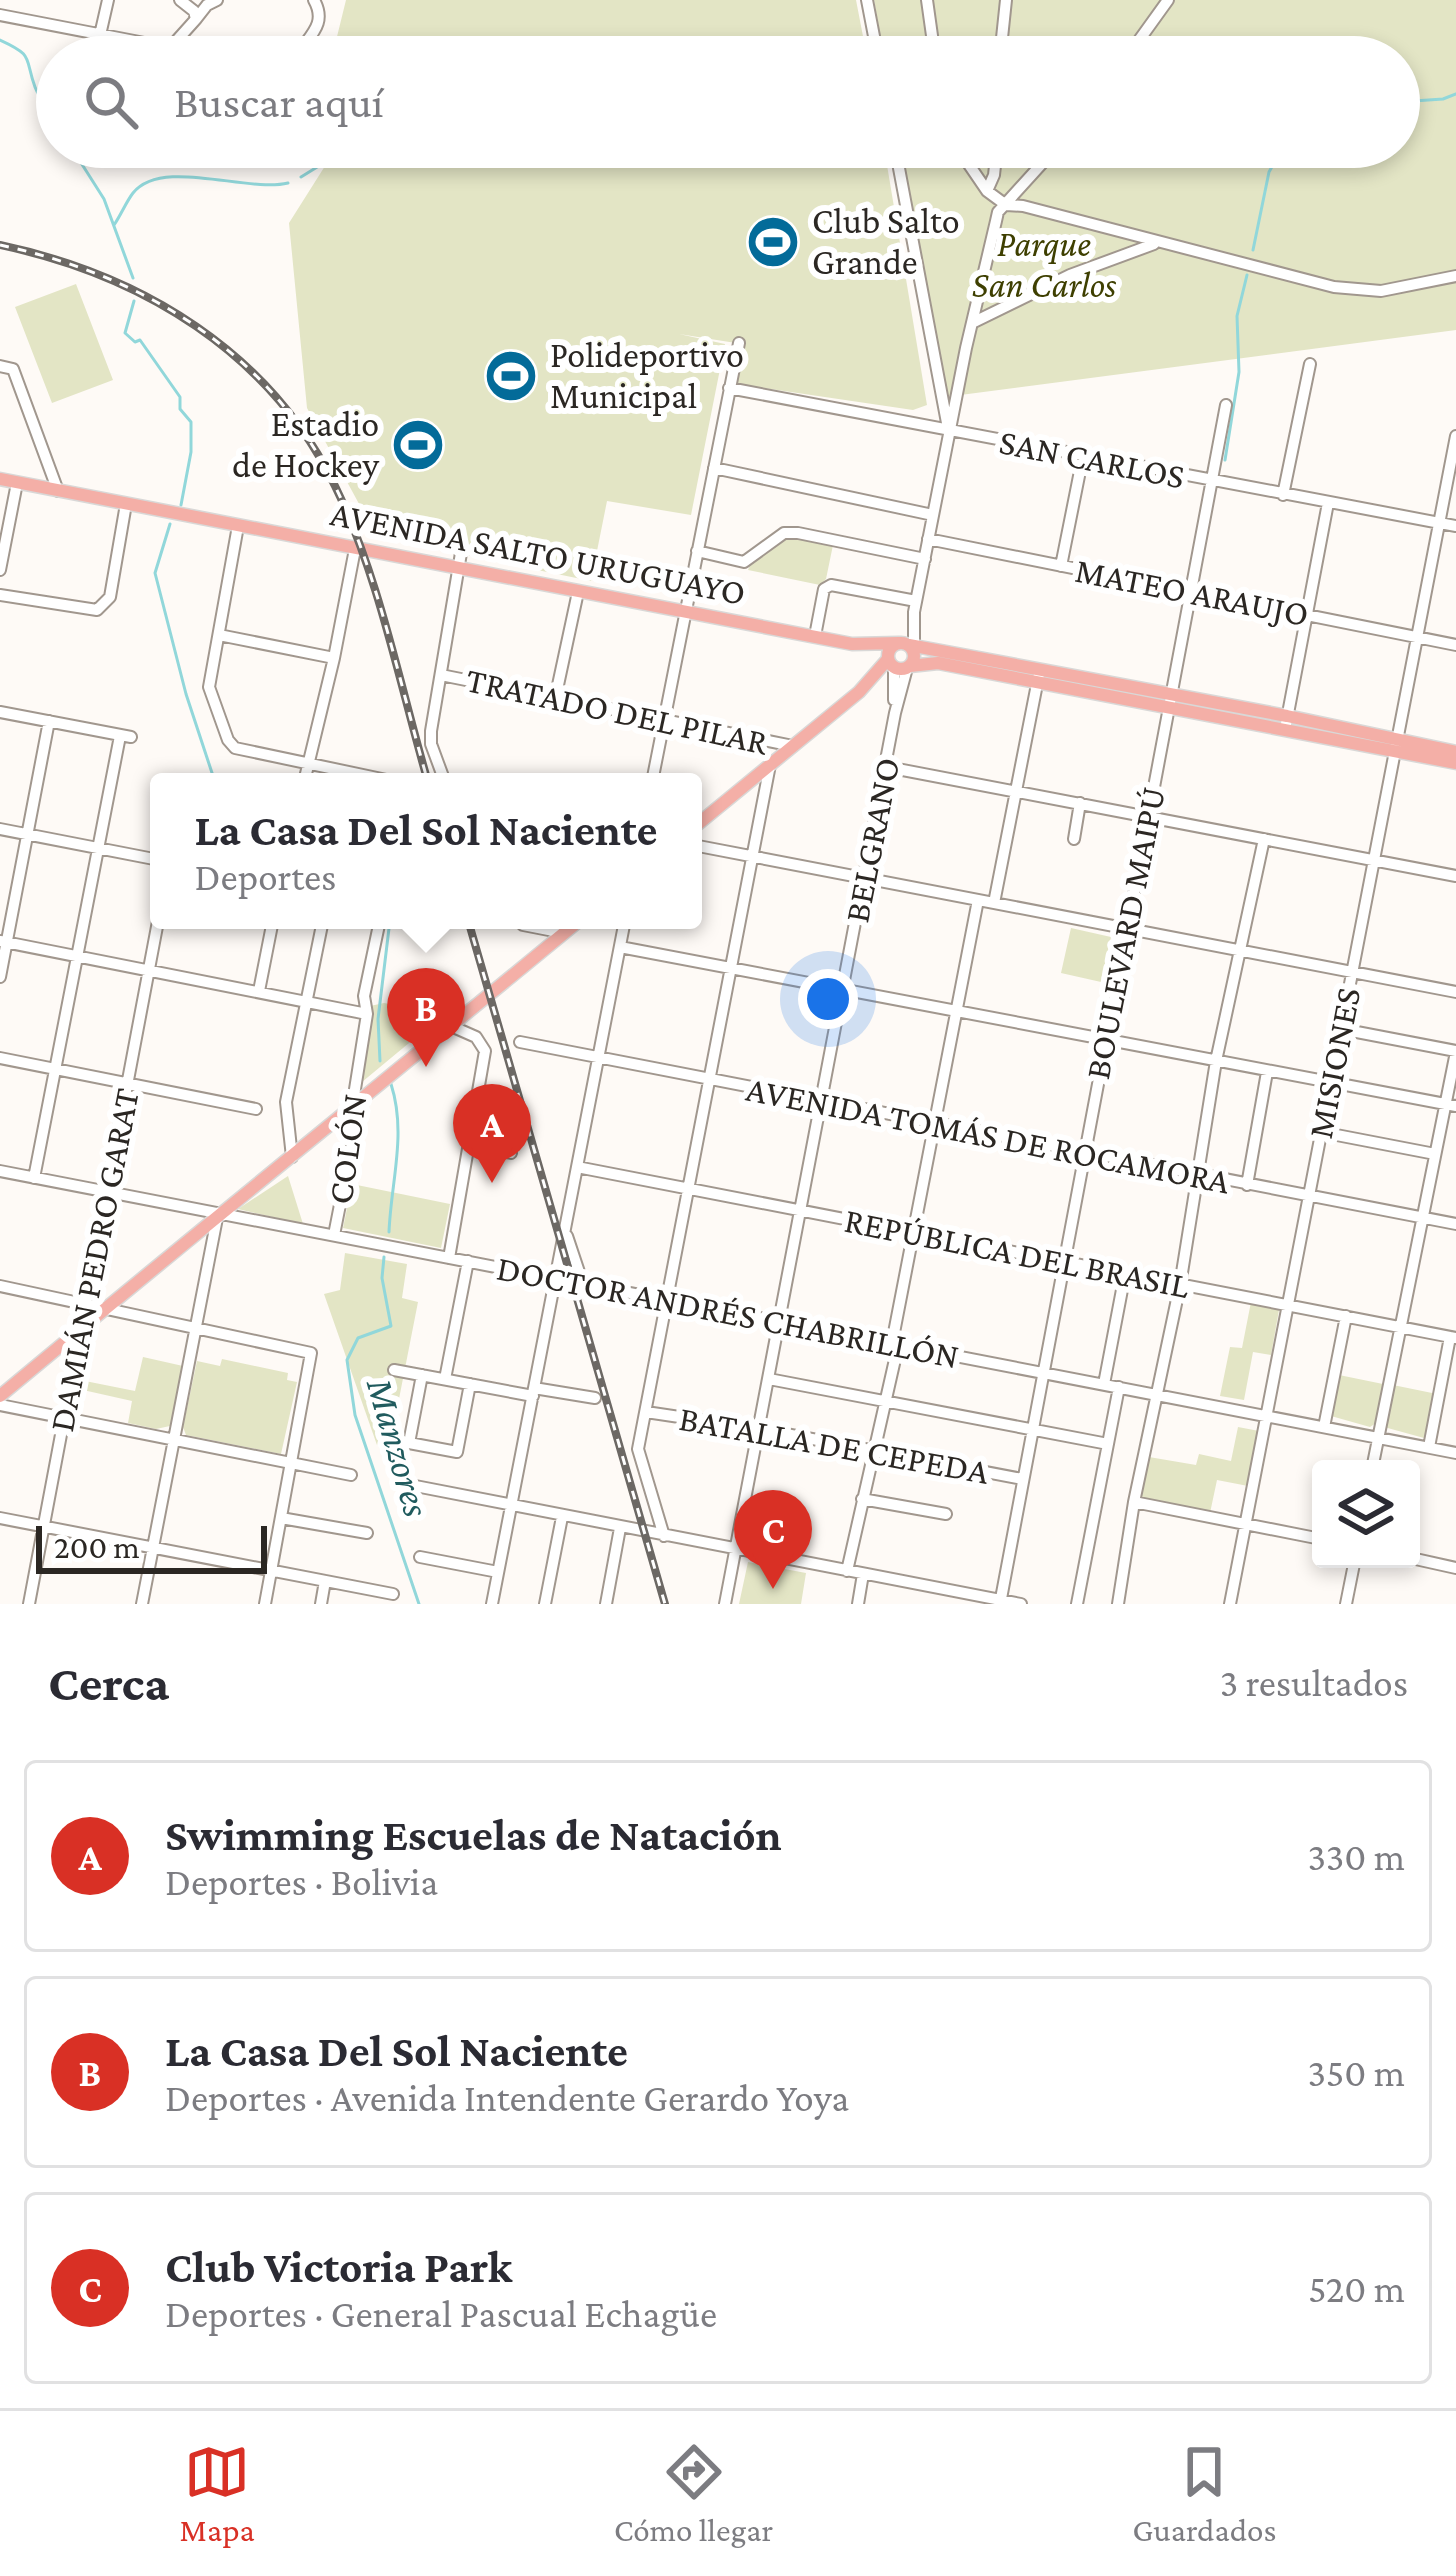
<!DOCTYPE html>
<html lang="es">
<meta charset="utf-8">
<style>
:root{--surface:#fff;--page:#f7f7f7;--text:#2b2b33;--muted:#7c7c81;--line:#e1e1e2;--accent:#d93025}
body{margin:0;font-family:"Crimson Pro",serif;background:var(--page);color:var(--text)}
.controls{position:absolute;right:36px;bottom:36px;display:grid;overflow:hidden;border-radius:12px;box-shadow:0 6px 18px #0003}
.controls button{width:108px;height:108px;display:grid;place-items:center;padding:0;border:0;border-bottom:3px solid var(--line);background:var(--surface);color:var(--text);font:60px sans-serif}
.scale{position:absolute;left:36px;bottom:30px;width:231px;box-sizing:border-box;padding-left:12px;border:6px solid #2b2723;border-top:0;font-size:33px;line-height:42px;white-space:nowrap;color:#2b2723;-webkit-text-stroke:9px #fff;paint-order:stroke}
.you{position:absolute;left:828px;top:999px;width:42px;height:42px;margin:-30px;border:9px solid #fff;border-radius:50%;background:#1a73e8;box-shadow:0 0 0 18px #1a73e833}
.badge{display:grid;place-items:center;width:78px;height:78px;border-radius:50%;background:var(--accent);color:#fff;font-size:39px;font-weight:700}
.pin{position:absolute;translate:-50% -99px;filter:drop-shadow(0 3px 6px #0008)}
.pin::after{content:'';position:absolute;top:63px;width:42px;height:36px;background:inherit;clip-path:polygon(0 0,100% 0,50% 100%)}
.popup{position:absolute;left:150px;top:773px;width:552px;height:156px;box-sizing:border-box;display:grid;place-content:center;border-radius:12px;background:var(--surface);filter:drop-shadow(0 3px 9px #0005);font-size:39px;white-space:nowrap;color:var(--muted)}
.popup b{font-size:45px;color:var(--text)}
.popup::after{content:'';position:absolute;left:50%;top:100%;margin-left:-24px;border:24px solid transparent;border-top-color:var(--surface)}
.list{margin:0;padding:0;list-style:none}
h2{display:flex;justify-content:space-between;align-items:center;height:156px;margin:0;padding:0 48px;font-size:51px}
h2 small{font-size:39px;font-weight:400;color:var(--muted)}
.list li{display:grid;grid-template-columns:78px 1fr auto;gap:36px;align-items:center;box-sizing:border-box;height:192px;margin:0 24px 24px;padding:0 24px;border:3px solid var(--line);border-radius:12px}
.list b{display:block;font-size:45px;white-space:nowrap}
.list p{margin:0;font-size:39px;white-space:nowrap;color:var(--muted)}
.list em{font-size:39px;font-style:normal;color:var(--muted)}
.icon{flex:none;width:66px;height:66px;fill:none;stroke:currentColor;stroke-width:2;stroke-linecap:round;stroke-linejoin:round}
.map{position:relative;flex:none;width:1456px;height:1604px;overflow:hidden}
.search{position:absolute;background:var(--surface);box-shadow:0 6px 18px #0003;left:36px;right:36px;top:36px;height:132px;display:flex;align-items:center;gap:30px;box-sizing:border-box;padding:0 42px;border-radius:66px;color:var(--muted);font-size:45px}
.sheet{height:804px;background:var(--surface)}
nav{display:flex;justify-content:space-around;align-items:center;box-sizing:border-box;height:168px;border-top:3px solid var(--line);background:var(--surface);font-size:33px;color:var(--muted)}
nav a{display:grid;justify-items:center;gap:6px}
nav .on{color:var(--accent)}
.map>svg:first-child{display:block}
.green{fill:#e3e5c5}
.lines{fill:none;stroke-linecap:round;stroke-linejoin:round}
.stream{stroke:#91d7da;stroke-width:3}
.minor-casing{stroke:#a1978e;stroke-width:14}
.major-casing{stroke:#d9d8d7;stroke-width:15}
.minor{stroke:#fff;stroke-width:10}
.major{stroke:#f4afa7;stroke-width:12}
.rail-casing{stroke:#6c6864;stroke-width:8}
.rail{stroke:#fff;stroke-width:3;stroke-dasharray:9;stroke-linecap:butt}
.labels{text-anchor:middle;dominant-baseline:central;stroke-width:12;stroke-linejoin:round;paint-order:stroke}
.poi-label{font-size:36px;fill:#2b2723;stroke:#fff;text-anchor:start}
.park-label{font-size:36px;font-style:italic;fill:#3e3f00;stroke:#fff}
.street-label{font-size:36px;fill:#2b2723;stroke:#fff}
.water-label{font-size:39px;font-style:italic;fill:#205b5e;stroke:#fff}
</style>
<div class="map">
<svg width="1456" height="1604" viewBox="0 0 1456 1604">
<rect width="100%" height="100%" fill="#fefaf6"/>
<path class="green" d="M346,0H856L867,57H332Z
M874,0H1456V330L945,397L900,147H1399V57H884Z
M337,147H884L927,405L913,410L736,384L742,344L679,334L725,344L691,515L607,501L591,581L377,537L307,408L289,223Z
M76,284L113,380L52,403L15,307Z
M787,535L833,545L826,579L820,585L748,570L751,563Z
M1071,928L1111,937L1101,982L1061,973Z
M384,1003L444,1014L356,1087L370,1006Z
M288,1176L303,1224L238,1209Z
M352,1184L450,1204L441,1248L343,1228Z
M345,1253L407,1264L402,1298L418,1302L398,1404L387,1403L377,1445L324,1294L340,1290Z
M1251,1302L1279,1310L1271,1355L1253,1352L1244,1400L1220,1396L1230,1347L1242,1348Z
M143,1357L183,1366L170,1426L156,1429L128,1423L132,1401L83,1390L85,1381L135,1391Z
M222,1359L288,1373L287,1380L297,1382L281,1454L186,1435L183,1427L197,1361L220,1366Z
M1339,1375L1383,1384L1376,1423L1370,1427L1331,1416Z
M1393,1385L1437,1394L1429,1433L1424,1438L1384,1427Z
M1238,1427L1259,1431L1248,1486L1217,1480L1210,1513L1140,1500L1149,1457L1196,1465L1199,1454L1231,1461Z
M748,1562L806,1573L801,1604H739Z"/>
<g class="lines">
<path class="stream" d="M0,40C35,56 24,57 35,87C40,100 50,112 57,124
M1399,102L1443,99L1456,94
M71,147L104,199L133,278
M301,177L322,164
M114,225C121,215 126,202 133,193C162,157 247,193 288,183
M1253,250L1269,172L1283,147
M134,301L125,333L135,342L140,340L180,397V409L191,422V452L181,505
M1225,460L1239,372L1237,316L1247,275
M170,524L155,573L186,694L215,782
M380,1061L378,1019L390,920
M389,1232C391,1181 407,1134 391,1084
M384,1257L382,1278L391,1326L358,1338L347,1360L355,1415L419,1604"/>
<g class="minor-casing">
<path id="minor" d="M867,0L878,57
M927,0L935,57
M0,15L217,57
M196,19L207,5L217,0
M170,48L196,19L194,11L180,0
M95,57L108,0
M296,57C308,36 328,25 314,0
M1000,57L1006,0
M1127,57L1168,0
M895,147L948,428
M957,147L987,191L1006,205
M987,191L994,175L997,147
M1006,205L1023,206L1334,287L1381,291L1456,276
M972,323L1070,275L1154,244
M0,366L13,369L58,491
M729,388L1456,526
M714,468L933,515
M1283,495L1310,364
M238,526L209,687L228,740L235,748L396,782
M928,539L1456,645
M697,551L744,562L784,533H798L925,559
M1061,566L1083,456
M0,570L17,483
M0,595L97,610L110,597L126,504
M219,635L334,658
M815,636L824,589L831,585L916,601
M914,653V612L966,348L996,221L998,212L1057,147
M894,667V700
M441,675L793,746
M555,699L578,592
M0,712L131,737
M1286,724L1328,503
M887,767L1456,876
M304,782L334,658L355,549
M445,782L431,744V731L461,553
M652,782L739,343
M0,829L159,860
M1074,839L1080,803
M693,845L1456,992
M994,903L1039,674
M518,920L523,925L564,933
M0,941L367,1014
M620,947L1456,1106
M0,977L49,721
M259,991L273,920
M1341,1029L1456,1051
M520,1042L1456,1224
M0,1058L256,1109
M1321,1132L1435,1154
M470,1145L511,1153
M292,1157L286,1102L323,920
M577,1167L1456,1338
M0,1171L1456,1453
M34,1178L120,736
M1247,1185L1267,1072
M334,1235L354,1134L352,1108L367,1014L364,996L380,920
M567,1236L583,1284
M449,1258L485,1051L476,1037L451,1026
M0,1286L311,1353L265,1604
M394,1370L533,1396
M422,1375L409,1443L457,1452L470,1384
M445,1379L468,1261
M769,1379L1108,1444
M1104,1384L1125,1274
M534,1388L595,1398
M0,1405L351,1475
M646,1412L760,1429L1022,1479
M1324,1427L1346,1316
M1429,1447L1450,1337
M1372,1469L1456,1052
M400,1483L1021,1604
M862,1499L946,1514
M1134,1502L1321,1539
M0,1518L393,1594
M281,1518L367,1533
M664,1536L638,1449L770,765
M420,1557L498,1572
M1411,1558L1456,1568
M847,1571L896,1355L892,1343L978,900
M29,1604L159,916
M142,1604L218,1213
M321,1604L325,1581
M492,1604L625,920
M545,1604L562,1517
M606,1604L620,1528
M725,1604L895,713L907,668
M858,1604L863,1574
M1000,1604L1226,405
M1077,1604L1119,1387
M1118,1604L1134,1502L1180,1285L1216,1061L1264,839
M1230,1604L1456,436
M1346,1604L1355,1559"/>
</g>
<g class="major-casing">
<path id="major" d="M0,479L852,644L899,643
M888 656a13 13 0 1 1 26 0a13 13 0 1 1-26 0Z
M909,645L1287,716L1456,752
M910,666L938,663L1456,763
M693,828L859,692L888,659
M0,1396C192,1236 387,1079 580,920"/>
</g>
<use href="#minor" class="minor"/>
<use href="#major" class="major"/>
<g class="rail-casing">
<path id="rail" d="M0,245C142,275 270,352 335,486C379,576 400,686 428,782
M468,920L665,1604"/>
</g>
<use href="#rail" class="rail"/>
</g>
<defs>
<g id="stadium-disc" transform="scale(2.7)"><circle r="9.5" fill="#036b99" stroke="#fff"/><path d="M0-5a6.5 5 0 1 0 0 10a6.5 5 0 1 0 0-10ZM-3.5-1.8h7v3.6h-7Z" fill="#fff"/></g>
</defs>
<g fill-rule="evenodd">
<use href="#stadium-disc" x="773" y="242"/>
<use href="#stadium-disc" x="511" y="376"/>
<use href="#stadium-disc" x="418" y="445"/>
</g>
<g class="labels">
<g class="poi-label">
<text x="812" y="221">Club Salto<tspan x="812" dy="41">Grande</tspan></text>
<text x="550" y="355">Polideportivo<tspan x="550" dy="41">Municipal</tspan></text>
<text x="379" y="424" text-anchor="end">Estadio<tspan x="379" dy="41">de Hockey</tspan></text>
</g>
<g class="park-label">
<text x="1044" y="244">Parque<tspan x="1044" dy="41">San Carlos</tspan></text>
</g>
<g class="street-label">
<text transform="translate(1092 459) rotate(11)">SAN CARLOS</text>
<text transform="translate(538 553) rotate(11)">AVENIDA SALTO URUGUAYO</text>
<text transform="translate(1192 592) rotate(11)">MATEO ARAUJO</text>
<text transform="translate(617 711) rotate(12)">TRATADO DEL PILAR</text>
<text transform="translate(872 840) rotate(-79)">BELGRANO</text>
<text transform="translate(1125 933) rotate(-79)">BOULEVARD MAIPÚ</text>
<text transform="translate(1334 1063) rotate(-79)">MISIONES</text>
<text transform="translate(988 1135) rotate(11)">AVENIDA TOMÁS DE ROCAMORA</text>
<text transform="translate(347 1149) rotate(-82)">COLÓN</text>
<text transform="translate(1017 1253) rotate(11)">REPÚBLICA DEL BRASIL</text>
<text transform="translate(94 1260) rotate(-79)">DAMIÁN PEDRO GARAT</text>
<text transform="translate(728 1312) rotate(11)">DOCTOR ANDRÉS CHABRILLÓN</text>
<text transform="translate(834 1445) rotate(10)">BATALLA DE CEPEDA</text>
</g>
<g class="water-label">
<text transform="translate(399 1447) rotate(74)">Manzores</text>
</g>
</g>
</svg>
<div class="controls">
<button><svg class="icon" aria-label="layers" viewBox="0 0 24 24"><path d="M12 4l9 5-9 5-9-5zM3 14l9 5 9-5"/></svg></button>
</div>
<div class="scale">200 m</div>
<div class="you"></div>
<div class="pin badge" style="left:492px;top:1183px">A</div>
<div class="pin badge" style="left:426px;top:1067px">B</div>
<div class="popup"><b>La Casa Del Sol Naciente</b>Deportes</div>
<div class="pin badge" style="left:773px;top:1589px">C</div>
<div class="search"><svg class="icon" aria-label="search" viewBox="0 0 24 24"><circle cx="10" cy="10" r="6"/><path d="M15 15l6 6"/></svg>Buscar aquí</div>
</div>
<section class="sheet">
<h2>Cerca<small>3 resultados</small></h2>
<ul class="list">
<li><span class="badge">A</span><div><b>Swimming Escuelas de Natación</b><p>Deportes · Bolivia</p></div><em>330 m</em></li>
<li><span class="badge">B</span><div><b>La Casa Del Sol Naciente</b><p>Deportes · Avenida Intendente Gerardo Yoya</p></div><em>350 m</em></li>
<li><span class="badge">C</span><div><b>Club Victoria Park</b><p>Deportes · General Pascual Echagüe</p></div><em>520 m</em></li>
</ul>
</section>
<nav>
<a class="on"><svg class="icon" aria-label="map" viewBox="0 0 24 24"><path d="M3 6l6-2 6 2 6-2v14l-6 2-6-2-6 2zM9 4v14M15 6v14"/></svg>Mapa</a>
<a><svg class="icon" aria-label="directions" viewBox="0 0 24 24"><path d="M12 3l9 9-9 9-9-9zM9 14v-3h6M13 9l2 2-2 2"/></svg>Cómo llegar</a>
<a><svg class="icon" aria-label="saved" viewBox="0 0 24 24"><path d="M7 4h10v16l-5-4-5 4z"/></svg>Guardados</a>
</nav>
